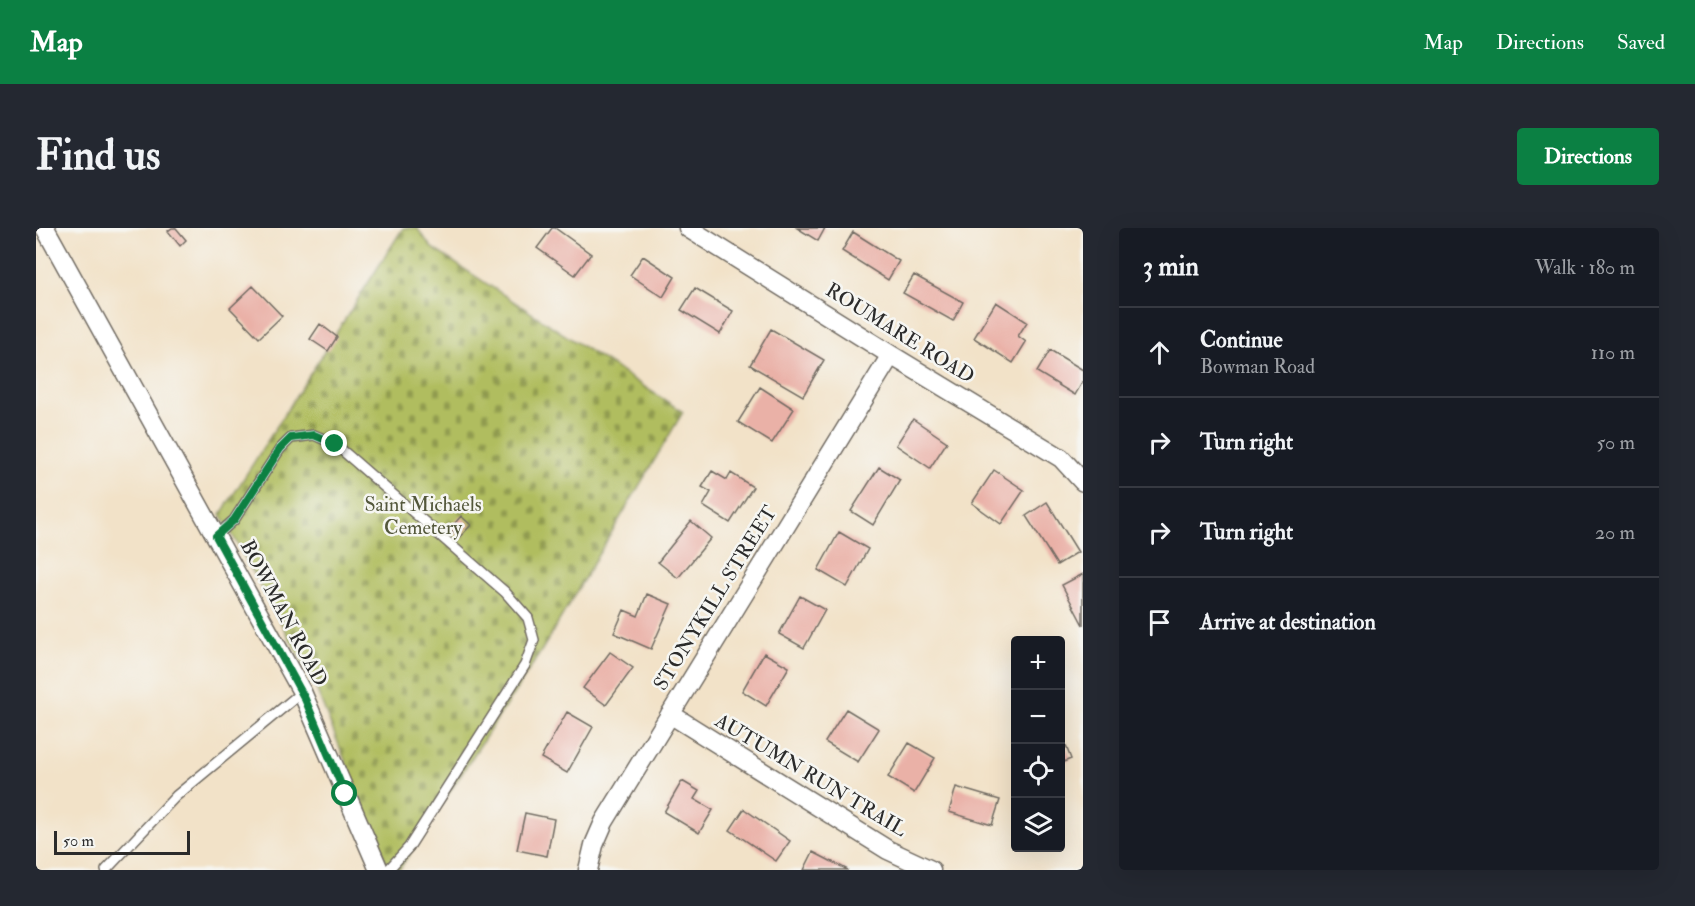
<!DOCTYPE html>
<meta charset="utf-8">
<style>
:root{--surface:#171b24;--page:#242831;--text:#f1f3f6;--muted:#9ea1a6;--line:#363941;--accent:#0b8043}
body{margin:0;font-family:"IM FELL Double Pica",serif;background:var(--page);color:var(--text)}
.controls{position:absolute;right:18px;bottom:18px;display:grid;overflow:hidden;border-radius:6px;box-shadow:0 6px 24px #0002}
.controls button{width:54px;height:54px;display:grid;place-items:center;padding:0;border:0;border-bottom:2px solid var(--line);background:var(--surface);color:var(--text);font:30px sans-serif}
.scale{position:absolute;left:18px;bottom:15px;width:136px;box-sizing:border-box;padding-left:6px;border:3px solid #2b2b2b;border-top:0;font-size:16px;line-height:21px;white-space:nowrap;color:#2b2b2b;-webkit-text-stroke:4px #f6f6f2;paint-order:stroke}
.stop{position:absolute;width:18px;height:18px;margin:-14px;border:4px solid #0b8043;border-radius:50%;background:#fff}
.stop.end{background:#0b8043;border-color:#fff;box-shadow:0 2px 6px #0008}
.list{margin:0;padding:0;list-style:none}
h2{display:flex;justify-content:space-between;align-items:center;height:78px;margin:0;padding:0 24px;font-size:26px}
h2 small{font-size:20px;font-weight:400;color:var(--muted)}
.list li{display:grid;grid-template-columns:39px 1fr auto;gap:18px;align-items:center;box-sizing:border-box;height:90px;padding:0 24px;border-top:2px solid var(--line)}
.list b{display:block;font-size:22px;white-space:nowrap}
.list p{margin:0;font-size:20px;white-space:nowrap;color:var(--muted)}
.list em{font-size:20px;font-style:normal;color:var(--muted)}
.icon{flex:none;width:33px;height:33px;fill:none;stroke:currentColor;stroke-width:2;stroke-linecap:round;stroke-linejoin:round}
.map{position:relative;flex:none;width:1047px;height:642px;overflow:hidden;border-radius:6px}
header{display:flex;align-items:center;gap:36px;box-sizing:border-box;height:84px;padding:0 30px;background:var(--accent);color:#fff}
header strong{font-size:28px}
nav{display:flex;gap:33px;margin-inline-start:auto;font-size:21px}
.intro{display:flex;align-items:center;justify-content:space-between;box-sizing:border-box;height:144px;padding:0 36px}
h1{margin:0;font-size:42px}
.button{padding:15px 27px;border-radius:6px;background:var(--accent);color:#fff;font-size:21px;font-weight:700}
main{display:flex;gap:36px;padding:0 36px}
aside{flex:1;background:var(--surface);border-radius:6px;box-shadow:0 6px 24px #0002}
.map>svg:first-child{display:block}
.cemetery{fill:url(#cemetery-stones);stroke:#6e7445;stroke-width:1.5}
.building{fill:#eab1a7}
.lines{fill:none;stroke-linecap:round;stroke-linejoin:round}
.service-casing{stroke:#716b62;stroke-width:12}
.minor-casing{stroke:#716b62;stroke-width:21}
.service{stroke:#fff;stroke-width:9}
.minor{stroke:#fff;stroke-width:18}
.route{stroke:#0b8043;stroke-width:8}
.labels{text-anchor:middle;dominant-baseline:central;stroke-width:5;stroke-linejoin:round;paint-order:stroke}
.street-label{font-size:20px;fill:#2b2b2b;stroke:#f6f6f2}
.park-label{font-size:20px;fill:#53573b;stroke:#f6f6f2}
</style>
<header>
<strong>Map</strong>
<nav><a>Map</a><a>Directions</a><a>Saved</a></nav>
</header>
<div class="intro"><h1>Find us</h1><a class="button">Directions</a></div>
<main>
<div class="map">
<svg width="1047" height="642" viewBox="0 0 1047 642">
<defs>
<pattern id="cemetery-stones" width="16" height="16" patternUnits="userSpaceOnUse" patternTransform="scale(1.5)"><rect width="16" height="16" fill="#b0bd5f"/><path d="M2 7V4a2 2 0 0 1 4 0v3zM10 15v-3a2 2 0 0 1 4 0v3z" fill="#8f9a4f"/></pattern>
</defs>
<rect width="100%" height="100%" fill="#f6f6f2"/>
<filter id="ink" filterUnits="userSpaceOnUse"><feTurbulence type="fractalNoise" baseFrequency=".0167" numOctaves="2"/><feDisplacementMap in="SourceGraphic" scale="12" xChannelSelector="R" yChannelSelector="G"/><feConvolveMatrix kernelMatrix="1 2 1 2 8 2 1 2 1" color-interpolation-filters="sRGB"/></filter>
<filter id="wash" filterUnits="userSpaceOnUse"><feTurbulence type="fractalNoise" baseFrequency=".008" numOctaves="4" result="noise"/><feDisplacementMap in="SourceGraphic" scale="24" xChannelSelector="R" yChannelSelector="G"/><feGaussianBlur stdDeviation="1.35" result="paint"/><feColorMatrix in="noise" values="0 0 0 0 0 0 0 0 0 0 0 0 0 0 0 0 0 1.4 0 .05"/><feComposite in="paint" operator="in"/></filter>
<g filter="url(#wash)">
<rect width="100%" height="100%" fill="#f2e2c8"/>
<path class="cemetery" d="M367,0H381L396,20L647,184L504,425L363,642H353L278,455L185,286Z"/>
<g id="blocks">
<path class="building" d="M136,0H140L150,12L144,18L132,3Z
M516,0H519L555,26L539,47L501,20Z
M761,0H789L782,13Z
M817,4L863,33L852,52L806,23Z
M607,28L639,49L627,69L594,47Z
M878,47L927,74L917,93L867,65Z
M217,58L246,88L223,110L194,80Z
M659,60L697,83L684,106L645,82Z
M960,74L991,94L982,108L990,114L977,135L938,110Z
M284,96L301,109L292,123L274,111Z
M735,101L788,132L767,168L714,137Z
M1014,122L1047,142V153L1039,167L1001,144Z
M724,159L758,181L736,215L702,194Z
M877,191L911,214L894,240L860,217Z
M843,239L864,252L837,297L815,283Z
M958,242L988,262L965,296L936,275Z
M676,243L691,252L695,245L717,259L694,295L667,278L675,264L666,259Z
M1011,274L1042,324L1021,337L990,288Z
M425,288L435,297L424,309L414,301Z
M655,293L675,310L642,350L622,334Z
M803,304L832,321L811,359L782,342Z
M1047,346V397L1026,357Z
M611,366L635,376L615,421L578,405L588,382L602,388Z
M764,368L789,382L768,420L743,406Z
M574,424L597,440L570,477L547,460Z
M728,425L753,439L730,478L706,463Z
M810,481L843,501L822,534L789,514Z
M531,484L557,499L531,545L505,530Z
M873,515L899,530L878,565L852,549Z
M1030,518L1035,531L1025,535L1024,521Z
M646,553L663,563L658,571L677,582L663,605L628,584Z
M920,559L964,572L956,597L913,584Z
M708,581L754,613L740,633L694,602Z
M489,585L518,591L511,628L481,622Z
M777,624L812,642H768Z"/>
</g>
</g>
<g filter="url(#ink)">
<use href="#blocks" fill-opacity="0" stroke="#716b62" stroke-width="1.5"/>
<g class="lines">
<g class="service-casing">
<path id="service" d="M180,308L198,292L244,221L255,210L278,207L299,216L469,364L492,390L498,412L489,437L373,619L352,642
M70,642L140,568L266,464"/>
</g>
<g class="minor-casing">
<path id="minor" d="M9,0L266,464L343,642
M652,0L855,127L1025,230L1047,254
M634,486L852,622L895,642
M552,642L558,617L568,594L855,127"/>
</g>
<use href="#service" class="service"/>
<use href="#minor" class="minor"/>
</g>
</g>
<g class="lines" filter="url(#ink)">
<path class="route" d="M299,216L278,207L255,210L244,221L198,292L180,308L269,471L309,566"/>
</g>
<g class="labels">
<g class="street-label">
<text transform="translate(864 105) rotate(32)">ROUMARE ROAD</text>
<text transform="translate(679 370) rotate(-58)">STONYKILL STREET</text>
<text transform="translate(248 385) rotate(62)">BOWMAN ROAD</text>
<text transform="translate(775 547) rotate(31)">AUTUMN RUN TRAIL</text>
</g>
<g class="park-label">
<text x="387" y="276">Saint Michaels<tspan x="387" dy="23">Cemetery</tspan></text>
</g>
</g>
</svg>
<div class="controls">
<button>+</button>
<button>−</button>
<button><svg class="icon" aria-label="locate" viewBox="0 0 24 24"><circle cx="12" cy="12" r="6"/><path d="M12 2v4M12 18v4M2 12h4M18 12h4"/></svg></button>
<button><svg class="icon" aria-label="layers" viewBox="0 0 24 24"><path d="M12 4l9 5-9 5-9-5zM3 14l9 5 9-5"/></svg></button>
</div>
<div class="scale">50 m</div>
<div class="stop" style="left:309px;top:566px"></div>
<div class="stop end" style="left:299px;top:216px"></div>
</div>
<aside>
<h2>3 min<small>Walk · 180 m</small></h2>
<ul class="list">
<li><svg class="icon" aria-label="ahead" viewBox="0 0 24 24"><path d="M12 20V5M6 11l6-6 6 6"/></svg><div><b>Continue</b><p>Bowman Road</p></div><em>110 m</em></li>
<li><svg class="icon" aria-label="right" viewBox="0 0 24 24"><path d="M7 20v-9h11M14 6l5 5-5 5"/></svg><div><b>Turn right</b></div><em>50 m</em></li>
<li><svg class="icon" aria-label="right" viewBox="0 0 24 24"><path d="M7 20v-9h11M14 6l5 5-5 5"/></svg><div><b>Turn right</b></div><em>20 m</em></li>
<li><svg class="icon" aria-label="arrive" viewBox="0 0 24 24"><path d="M6 21V4h12l-3 4 3 4H6"/></svg><div><b>Arrive at destination</b></div></li>
</ul>
</aside>
</main>
